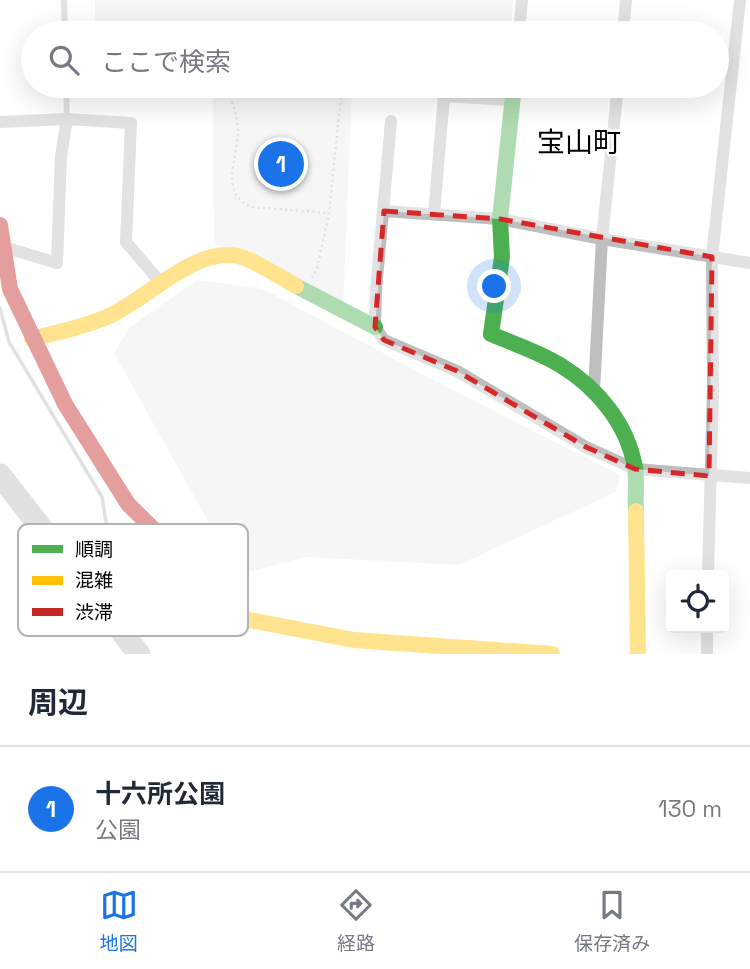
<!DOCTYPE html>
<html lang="ja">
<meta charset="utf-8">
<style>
:root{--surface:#fff;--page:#f6f6f7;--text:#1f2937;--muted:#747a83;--line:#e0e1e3;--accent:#1a73e8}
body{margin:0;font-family:"Space Grotesk","Noto Sans JP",sans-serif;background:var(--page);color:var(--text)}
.controls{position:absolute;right:21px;bottom:21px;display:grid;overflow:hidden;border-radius:7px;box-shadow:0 7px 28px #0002}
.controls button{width:63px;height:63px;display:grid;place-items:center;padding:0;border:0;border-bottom:2px solid var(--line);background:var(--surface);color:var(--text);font:35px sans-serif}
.you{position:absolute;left:495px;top:287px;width:24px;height:24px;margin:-18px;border:5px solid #fff;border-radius:50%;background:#1a73e8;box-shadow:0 0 0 10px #1a73e833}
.badge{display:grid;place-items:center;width:46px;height:46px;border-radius:50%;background:var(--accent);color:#fff;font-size:23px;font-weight:700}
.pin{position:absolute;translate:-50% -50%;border:4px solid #fff;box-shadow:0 2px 7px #0006}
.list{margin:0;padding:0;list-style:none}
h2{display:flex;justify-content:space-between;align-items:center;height:91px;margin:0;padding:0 28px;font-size:30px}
h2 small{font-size:23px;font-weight:400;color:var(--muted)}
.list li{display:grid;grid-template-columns:46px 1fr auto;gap:21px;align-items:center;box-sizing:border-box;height:126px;padding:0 28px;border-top:2px solid var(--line)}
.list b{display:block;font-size:26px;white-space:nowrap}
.list p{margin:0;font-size:23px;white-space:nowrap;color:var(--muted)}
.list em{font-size:23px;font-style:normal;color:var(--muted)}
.icon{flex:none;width:38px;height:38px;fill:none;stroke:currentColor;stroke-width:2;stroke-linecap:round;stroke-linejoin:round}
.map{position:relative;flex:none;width:750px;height:654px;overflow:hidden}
.search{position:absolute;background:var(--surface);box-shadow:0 7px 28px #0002;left:21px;right:21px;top:21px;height:77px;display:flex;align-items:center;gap:18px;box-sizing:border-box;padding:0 24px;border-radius:38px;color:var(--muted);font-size:26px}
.sheet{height:217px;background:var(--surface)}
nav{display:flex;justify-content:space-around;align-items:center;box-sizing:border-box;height:98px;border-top:2px solid var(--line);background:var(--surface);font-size:19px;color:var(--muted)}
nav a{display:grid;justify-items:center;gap:4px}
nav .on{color:var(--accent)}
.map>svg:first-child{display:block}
.green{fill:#ebebeb}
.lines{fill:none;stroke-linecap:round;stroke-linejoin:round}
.stream{stroke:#bdbdbd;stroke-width:3.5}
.river{stroke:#bdbdbd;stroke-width:23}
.path{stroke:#b9b9b9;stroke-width:2.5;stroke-dasharray:2 3.5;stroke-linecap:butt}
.lane{stroke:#bebebe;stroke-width:6}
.street{stroke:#bebebe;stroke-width:12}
.fast{stroke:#4caf50;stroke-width:16}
.slow{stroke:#ffc107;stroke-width:16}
.jam{stroke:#c62828;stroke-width:16}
.marked{fill:none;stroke:#d62828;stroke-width:5;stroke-dasharray:14 9;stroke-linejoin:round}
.labels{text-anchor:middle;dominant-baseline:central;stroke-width:5;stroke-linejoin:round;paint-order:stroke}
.quarter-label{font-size:28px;fill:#000;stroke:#fff}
.key{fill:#fff;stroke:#b2b2b2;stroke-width:2}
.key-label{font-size:19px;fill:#000}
</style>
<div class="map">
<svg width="750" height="654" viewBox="0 0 750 654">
<rect width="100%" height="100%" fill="#fff"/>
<path class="green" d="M95,0H513L511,33H95Z
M213,86H352L343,309L214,243Z
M197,280L263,289L439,383L620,475L616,492L458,565L306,557L238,575L114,353L130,327Z"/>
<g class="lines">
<path class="stream" d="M0,308L9,342L102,497L109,541L97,600"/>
<path class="river" d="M0,475L139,654"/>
<path class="path" d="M227,86C231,99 237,114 238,128C239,155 218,194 251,207L329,213
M283,86L298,89L331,86
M312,278L317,268L329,213L342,86"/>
<path class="lane" d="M64,0L65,33
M66,86L67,119"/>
<path class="street" d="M519,33L522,0
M623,33L626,0
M67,119L131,123L126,242L161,283
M391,121L376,290L375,327L384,340L457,371L586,447L635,469L750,478
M0,122L67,119L61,156L57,263L4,247
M384,211L500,219L602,239L750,263
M434,214L444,96L512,100
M594,391L602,239L618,86
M708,575L713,388L712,257L740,0
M707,654V628"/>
<path class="fast" d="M514,86L500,219L502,257L491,334C514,344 539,352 560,365C598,388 627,424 635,467C637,481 635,496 636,511
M296,286L375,327"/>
<path class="slow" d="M32,339C58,332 85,327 109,316C147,299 194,247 238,256C252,259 282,278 296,286
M636,511L638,654
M202,577L244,619L354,640L552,654"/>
<path class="jam" d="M0,225L10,289L65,404L128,504L202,577"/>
</g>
<path d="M0 0H750V654H0ZM384,211L500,219L712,257L709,476L635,469L586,447L457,371L384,340L375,327Z" fill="#fff" fill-opacity=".55" fill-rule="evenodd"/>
<path class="marked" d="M384,211L500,219L712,257L709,476L635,469L586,447L457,371L384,340L375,327Z"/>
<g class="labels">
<g class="quarter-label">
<text x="579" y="142">宝山町</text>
</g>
</g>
<rect x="18" y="524" width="230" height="112" rx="10" class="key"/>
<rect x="32" y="545" width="31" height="8" fill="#4caf50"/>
<rect x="32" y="576" width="31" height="9" fill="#ffc107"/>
<rect x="32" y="608" width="31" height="8" fill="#c62828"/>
<g class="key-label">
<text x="75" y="556">順調</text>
<text x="75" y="587">混雑</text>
<text x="75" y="619">渋滞</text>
</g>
</svg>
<div class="controls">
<button><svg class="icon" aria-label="locate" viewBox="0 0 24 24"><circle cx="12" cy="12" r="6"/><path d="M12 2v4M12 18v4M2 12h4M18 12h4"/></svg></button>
</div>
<div class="you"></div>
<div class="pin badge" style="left:281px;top:164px">1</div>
<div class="search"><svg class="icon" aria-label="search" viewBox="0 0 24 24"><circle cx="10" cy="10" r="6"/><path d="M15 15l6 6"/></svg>ここで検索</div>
</div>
<section class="sheet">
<h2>周辺<small></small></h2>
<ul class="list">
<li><span class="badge">1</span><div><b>十六所公園</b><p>公園</p></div><em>130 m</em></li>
</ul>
</section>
<nav>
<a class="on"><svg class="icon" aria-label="map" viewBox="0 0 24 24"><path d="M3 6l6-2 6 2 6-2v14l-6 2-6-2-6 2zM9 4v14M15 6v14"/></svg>地図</a>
<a><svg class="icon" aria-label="directions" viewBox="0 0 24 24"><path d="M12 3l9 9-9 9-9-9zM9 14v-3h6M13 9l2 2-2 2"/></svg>経路</a>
<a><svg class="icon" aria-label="saved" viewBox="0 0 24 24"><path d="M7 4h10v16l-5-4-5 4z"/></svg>保存済み</a>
</nav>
